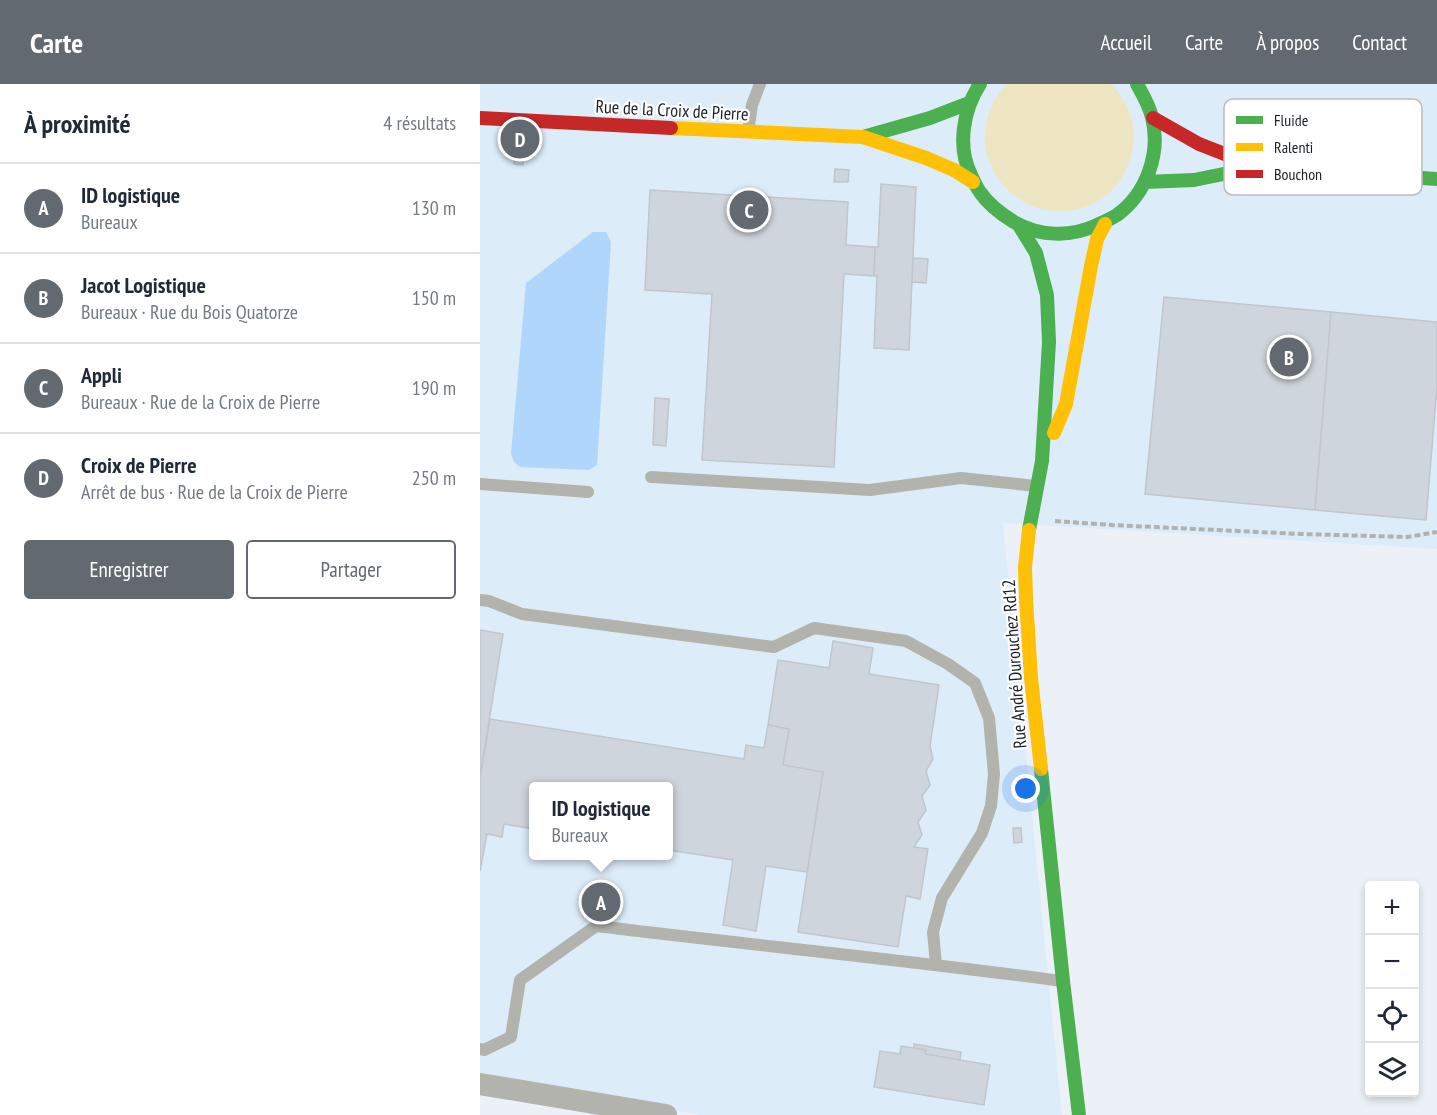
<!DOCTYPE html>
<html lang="fr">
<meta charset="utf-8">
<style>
:root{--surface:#fff;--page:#f6f6f7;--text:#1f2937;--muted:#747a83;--line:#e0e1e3;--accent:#626970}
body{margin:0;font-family:"PT Sans Narrow",sans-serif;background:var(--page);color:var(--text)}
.controls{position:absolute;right:18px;bottom:18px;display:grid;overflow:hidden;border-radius:6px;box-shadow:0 3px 9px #0003}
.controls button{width:54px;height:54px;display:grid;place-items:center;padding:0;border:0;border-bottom:2px solid var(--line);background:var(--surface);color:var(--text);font:30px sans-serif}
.you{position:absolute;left:546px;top:705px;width:21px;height:21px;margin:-15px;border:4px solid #fff;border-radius:50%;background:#1a73e8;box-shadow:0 0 0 9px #1a73e833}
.badge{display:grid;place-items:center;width:39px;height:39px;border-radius:50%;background:var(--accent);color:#fff;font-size:20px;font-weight:700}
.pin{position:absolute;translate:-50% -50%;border:3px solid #fff;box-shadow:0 2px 6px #0006}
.popup{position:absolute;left:49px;top:698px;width:144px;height:78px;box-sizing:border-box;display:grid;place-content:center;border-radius:6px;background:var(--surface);filter:drop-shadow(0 2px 4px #0005);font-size:20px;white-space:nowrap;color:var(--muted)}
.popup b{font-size:22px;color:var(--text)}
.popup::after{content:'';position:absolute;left:50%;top:100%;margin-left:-12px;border:12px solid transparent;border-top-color:var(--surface)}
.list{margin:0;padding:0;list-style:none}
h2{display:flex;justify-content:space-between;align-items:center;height:78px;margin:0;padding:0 24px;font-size:26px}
h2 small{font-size:20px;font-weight:400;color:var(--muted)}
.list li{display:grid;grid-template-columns:39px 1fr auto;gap:18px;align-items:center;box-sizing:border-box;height:90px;padding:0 24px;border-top:2px solid var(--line)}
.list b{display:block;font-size:22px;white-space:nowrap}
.list p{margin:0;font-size:20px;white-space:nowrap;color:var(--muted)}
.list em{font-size:20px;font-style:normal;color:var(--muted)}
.actions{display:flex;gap:12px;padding:18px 24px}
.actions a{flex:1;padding:14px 0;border:2px solid var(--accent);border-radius:6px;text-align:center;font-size:21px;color:var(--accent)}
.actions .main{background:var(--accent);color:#fff}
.icon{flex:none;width:33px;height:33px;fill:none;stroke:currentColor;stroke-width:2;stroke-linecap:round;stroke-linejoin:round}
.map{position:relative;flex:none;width:957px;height:1031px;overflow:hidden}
header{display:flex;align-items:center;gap:36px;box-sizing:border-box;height:84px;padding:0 30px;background:var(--accent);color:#fff}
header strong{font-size:28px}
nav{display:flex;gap:33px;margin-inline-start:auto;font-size:21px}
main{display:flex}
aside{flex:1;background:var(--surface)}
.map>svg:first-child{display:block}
.built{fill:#ddecf9;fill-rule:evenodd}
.green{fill:#eee6c2}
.water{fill:#b0d6fb}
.building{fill:#cfd5dc;stroke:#c0c6cc;stroke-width:1.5}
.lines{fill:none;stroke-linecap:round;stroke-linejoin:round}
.path{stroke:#b1b2b0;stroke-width:4;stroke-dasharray:6 3;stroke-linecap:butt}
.lane{stroke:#b3b3ae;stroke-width:12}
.street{stroke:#b3b3ae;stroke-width:22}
.fast{stroke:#4caf50;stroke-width:14}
.slow{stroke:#ffc107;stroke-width:14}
.jam{stroke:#c62828;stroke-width:14}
.labels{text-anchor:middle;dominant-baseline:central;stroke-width:4.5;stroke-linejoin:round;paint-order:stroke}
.street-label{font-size:18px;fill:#192027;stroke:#fff}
.key{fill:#fff;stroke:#babcbe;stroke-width:1.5}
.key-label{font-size:16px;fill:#192027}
</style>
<header>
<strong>Carte</strong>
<nav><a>Accueil</a><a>Carte</a><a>À propos</a><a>Contact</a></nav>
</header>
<main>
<aside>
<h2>À proximité<small>4 résultats</small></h2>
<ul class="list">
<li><span class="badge">A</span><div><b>ID logistique</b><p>Bureaux</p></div><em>130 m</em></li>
<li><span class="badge">B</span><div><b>Jacot Logistique</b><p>Bureaux · Rue du Bois Quatorze</p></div><em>150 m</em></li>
<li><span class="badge">C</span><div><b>Appli</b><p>Bureaux · Rue de la Croix de Pierre</p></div><em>190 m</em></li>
<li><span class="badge">D</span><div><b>Croix de Pierre</b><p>Arrêt de bus · Rue de la Croix de Pierre</p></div><em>250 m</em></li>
</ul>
<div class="actions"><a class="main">Enregistrer</a><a>Partager</a></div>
</aside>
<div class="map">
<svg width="957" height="1031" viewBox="0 0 957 1031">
<rect width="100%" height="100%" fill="#ebf1f7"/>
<path class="built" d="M0,0H957V465L523,439L582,1031H221L0,993ZM54,702H189V772H54Z"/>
<path class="green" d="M527,0H631C647,17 657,38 653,62C641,146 527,150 506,67C501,44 510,16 527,0Z"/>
<path class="water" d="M113,148H126L131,158L117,381L109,386L40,383L34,378L31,370L46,199Z"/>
<path class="building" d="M35,65L44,66L43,81L34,80Z
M355,85L369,86L368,98H354Z
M401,100L436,103L429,266L394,264L397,192H394L395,163H398Z
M170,106L368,118L366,161L395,163L394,192L364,190L354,383L222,376L232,210L165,206Z
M433,174L448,175L446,199L432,198Z
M684,213L851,228L835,426L665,410Z
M851,228L957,238V303L946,436L835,426Z
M175,314L189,315L186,362L173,361Z
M0,546L23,550L0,694Z
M353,557L393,564L389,590L459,601L450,662L453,675L446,687L450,701L442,712L446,726L438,738L442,751L434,763L448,765L440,815L426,812L418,863L318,848L343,688L303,681L309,645L288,641L298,576L349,584Z
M10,635L264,675L266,661L284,664L288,641L309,645L303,681L343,688L327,788L286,782L276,847L243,841L253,776L189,766V702H54V745L24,740L22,753L7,750L0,787V694Z
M533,744H541L542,758L534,759Z
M434,960L481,968L480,976L445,970L446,966L434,964Z
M421,962L446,966L445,970L510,981L504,1021L394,1003L400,967L420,970Z"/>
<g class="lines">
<path class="path" d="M575,437L632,441L821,450L927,453L957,448"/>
<path class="lane" d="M268,48L272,21L280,0
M171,393L390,406L481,394L556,402
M0,400L108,408
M0,516L9,517L42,530L294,563L334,544L426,557L468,580L495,599L509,634L514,690L511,722L502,749L462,814L453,848L456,880
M0,965L4,966L31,953L40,896L116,842C272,861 427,876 582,897"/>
<path class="street" d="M0,1000L186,1031"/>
<path class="fast" d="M500,0C483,26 477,63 491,91C494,97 496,103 500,108C508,120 521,130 534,138C559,152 589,154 617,141C623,138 631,135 637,131C667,109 681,69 672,33C669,21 663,11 657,0
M383,53L450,34L489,19
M665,98L714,96L778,83L957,95
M540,143L556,169L567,211L569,258L562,377L549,446
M561,685L583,897L599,1031"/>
<path class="slow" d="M191,44L383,53L446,74L474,86L493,98
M574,349L586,320L611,182L617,155L625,140
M549,446L545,483L546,515L551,594L561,685"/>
<path class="jam" d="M0,34L191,44
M673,34L719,60L778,83"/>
</g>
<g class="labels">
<g class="street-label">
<text transform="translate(192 26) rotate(3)">Rue de la Croix de Pierre</text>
<text transform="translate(534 580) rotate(-94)">Rue André Durouchez Rd12</text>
</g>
</g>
<rect x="744" y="15" width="198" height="96" rx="9" class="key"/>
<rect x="756" y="32" width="27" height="8" fill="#4caf50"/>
<rect x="756" y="59" width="27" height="8" fill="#ffc107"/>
<rect x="756" y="86" width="27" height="8" fill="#c62828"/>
<g class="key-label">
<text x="794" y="42">Fluide</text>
<text x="794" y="69">Ralenti</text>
<text x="794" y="96">Bouchon</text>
</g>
</svg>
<div class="controls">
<button>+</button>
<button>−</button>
<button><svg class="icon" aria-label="locate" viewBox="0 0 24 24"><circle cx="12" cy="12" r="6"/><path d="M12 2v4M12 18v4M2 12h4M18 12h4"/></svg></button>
<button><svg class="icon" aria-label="layers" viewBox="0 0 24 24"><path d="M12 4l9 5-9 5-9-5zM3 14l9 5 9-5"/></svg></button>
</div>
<div class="you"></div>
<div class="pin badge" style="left:121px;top:818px">A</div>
<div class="popup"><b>ID logistique</b>Bureaux</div>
<div class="pin badge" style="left:809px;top:273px">B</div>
<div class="pin badge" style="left:269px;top:126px">C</div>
<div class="pin badge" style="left:40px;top:55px">D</div>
</div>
</main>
